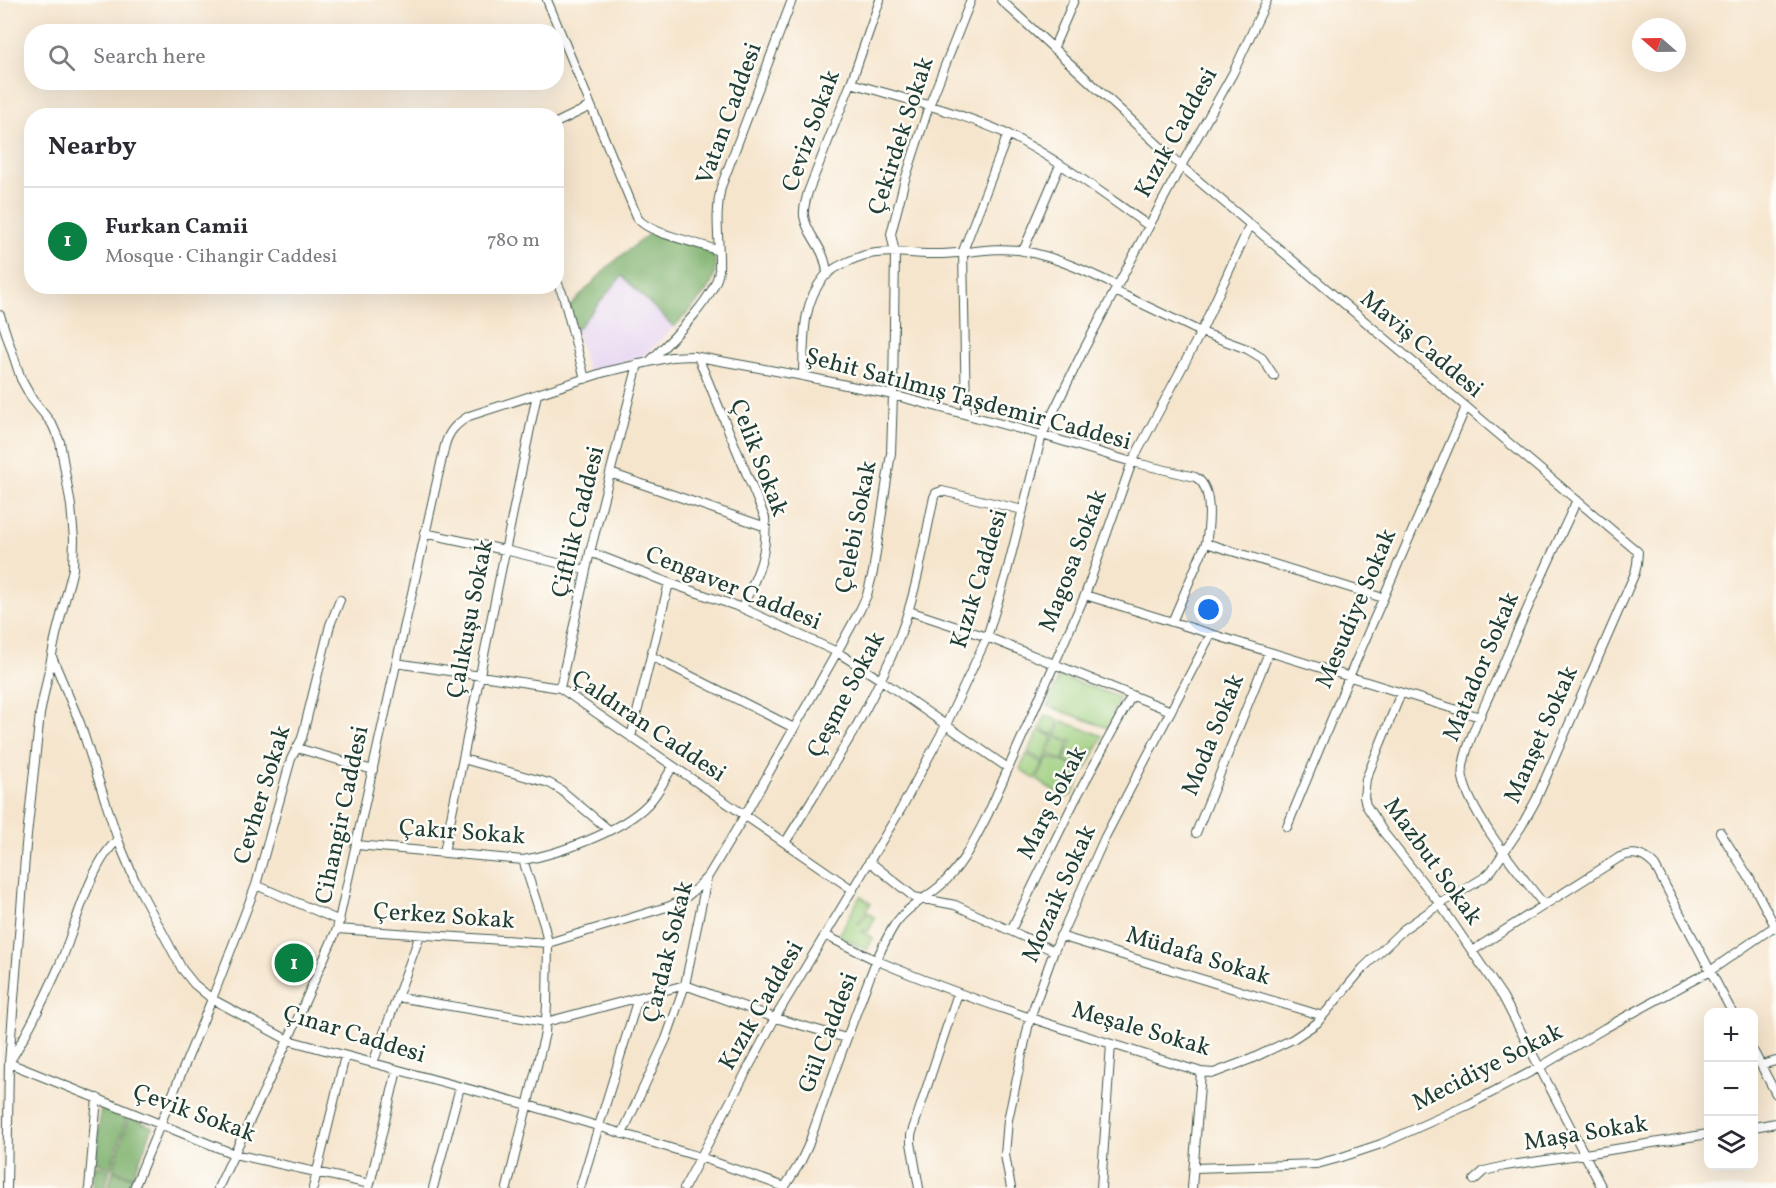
<!DOCTYPE html>
<meta charset="utf-8">
<style>
:root{--surface:#fff;--page:#f7f7f7;--text:#2b2b33;--muted:#7c7c81;--line:#e1e1e2;--accent:#0b8043}
body{margin:0;font-family:Vollkorn,serif;background:var(--page);color:var(--text)}
.controls{position:absolute;right:18px;bottom:18px;display:grid;overflow:hidden;border-radius:12px;box-shadow:0 6px 24px #0002}
.controls button{width:54px;height:54px;display:grid;place-items:center;padding:0;border:0;border-bottom:2px solid var(--line);background:var(--surface);color:var(--text);font:30px sans-serif}
.compass{position:absolute;left:1632px;top:18px;width:54px;height:54px;border-radius:50%;background:var(--surface);box-shadow:0 6px 24px #0002;rotate:290deg}
.you{position:absolute;left:1209px;top:610px;width:21px;height:21px;margin:-15px;border:4px solid #fff;border-radius:50%;background:#1a73e8;box-shadow:0 0 0 9px #1a73e833}
.badge{display:grid;place-items:center;width:39px;height:39px;border-radius:50%;background:var(--accent);color:#fff;font-size:20px;font-weight:700}
.pin{position:absolute;translate:-50% -50%;border:3px solid #fff;box-shadow:0 2px 6px #0006}
.list{margin:0;padding:0;list-style:none}
h2{display:flex;justify-content:space-between;align-items:center;height:78px;margin:0;padding:0 24px;font-size:26px}
h2 small{font-size:20px;font-weight:400;color:var(--muted)}
.list li{display:grid;grid-template-columns:39px 1fr auto;gap:18px;align-items:center;box-sizing:border-box;height:108px;padding:0 24px;border-top:2px solid var(--line)}
.list b{display:block;font-size:22px;white-space:nowrap}
.list p{margin:0;font-size:20px;white-space:nowrap;color:var(--muted)}
.list em{font-size:20px;font-style:normal;color:var(--muted)}
.icon{flex:none;width:33px;height:33px;fill:none;stroke:currentColor;stroke-width:2;stroke-linecap:round;stroke-linejoin:round}
.map{position:relative;flex:none;width:1776px;height:1188px;overflow:hidden}
.search{position:absolute;background:var(--surface);box-shadow:0 6px 24px #0002;left:24px;top:24px;width:540px;height:66px;display:flex;align-items:center;gap:15px;box-sizing:border-box;padding:0 21px;border-radius:24px;color:var(--muted);font-size:22px}
.panel{position:absolute;background:var(--surface);box-shadow:0 6px 24px #0002;left:24px;top:108px;width:540px;height:186px;border-radius:24px}
.map>svg:first-child{display:block}
.built{fill:#e5d3f1}
.green{fill:#9dce7e;stroke:#5e8659;stroke-width:1.5}
.forest{fill:#7eb16d;stroke:#4e7750;stroke-width:1.5}
.lines{fill:none;stroke-linecap:round;stroke-linejoin:round}
.minor-casing{stroke:#3f564b;stroke-width:10}
.minor{stroke:#fff;stroke-width:8}
.labels{text-anchor:middle;dominant-baseline:central;stroke-width:5;stroke-linejoin:round;paint-order:stroke}
.street-label{font-size:24px;fill:#1f3d34;stroke:#fdfcf7}
</style>
<div class="map">
<svg width="1776" height="1188" viewBox="0 0 1776 1188">
<rect width="100%" height="100%" fill="#fdfcf7"/>
<filter id="ink" filterUnits="userSpaceOnUse"><feTurbulence type="fractalNoise" baseFrequency=".0167" numOctaves="2"/><feDisplacementMap in="SourceGraphic" scale="12" xChannelSelector="R" yChannelSelector="G"/><feConvolveMatrix kernelMatrix="1 2 1 2 8 2 1 2 1" color-interpolation-filters="sRGB"/></filter>
<filter id="wash" filterUnits="userSpaceOnUse"><feTurbulence type="fractalNoise" baseFrequency=".008" numOctaves="4" result="noise"/><feDisplacementMap in="SourceGraphic" scale="24" xChannelSelector="R" yChannelSelector="G"/><feGaussianBlur stdDeviation="1.35" result="paint"/><feColorMatrix in="noise" values="0 0 0 0 0 0 0 0 0 0 0 0 0 0 0 0 0 1.4 0 .05"/><feComposite in="paint" operator="in"/></filter>
<g filter="url(#wash)">
<rect width="100%" height="100%" fill="#f6e5cd"/>
<path class="built" d="M610,265L674,327L643,357L588,372L569,307Z"/>
<path class="green" d="M1059,676L1119,697L1108,728L1048,706Z
M1045,715L1059,721L1054,735L1040,729Z
M1062,721L1103,736L1086,769L1064,761L1072,741L1056,735Z
M1039,731L1053,736L1044,762L1028,752Z
M1055,737L1069,742L1063,760L1049,755Z
M1027,754L1043,764L1035,779L1020,769Z
M1048,757L1085,770L1072,795L1065,798L1037,780Z
M860,896L871,903L858,923L860,924L868,912L875,918L868,932L863,930L862,932L873,938L867,950L839,936Z"/>
<path class="forest" d="M650,233C666,237 701,241 712,253C718,260 715,277 711,284C701,300 686,314 674,327L622,276L576,330L569,307L610,265Z
M101,1105L127,1116L111,1168L96,1162Z
M129,1117L153,1127L133,1176L113,1169Z
M95,1165L110,1170L105,1188H93Z
M113,1171L133,1178L129,1188H108Z"/>
</g>
<g filter="url(#ink)">
<g class="lines">
<g class="minor-casing">
<path id="minor" d="M547,0L638,219C652,235 696,241 718,251
M1053,49L1074,0
M851,83C901,98 960,112 1007,134C1057,158 1104,195 1149,226
M556,123L591,106
M1023,251L1060,165
M827,275C826,247 807,237 804,216C803,208 806,200 808,192L851,83L880,0
M556,280L563,295L585,379
M1115,291L1201,332L1247,349L1262,358L1274,376
M0,315L21,379L32,399L52,424L60,442L71,506L74,539L73,569L56,635L40,714L26,845L9,1063L7,1188
M698,357L765,518C768,556 757,575 742,608
M649,362C668,343 717,297 719,270C720,241 714,217 721,187L792,0
M803,376C804,342 801,303 825,276C834,267 852,259 865,255C890,249 917,255 942,254C969,253 997,246 1024,251C1056,257 1088,272 1117,286
M966,414L963,251L1008,134
M610,473L766,527
M424,533L505,550L586,570
M1206,543L1383,598
M590,552L669,583L742,608L837,652L881,680L1008,768
M1085,595L1480,717
M909,611L987,637L1171,711
M651,656L794,728
M52,657L80,723L118,840L135,881L182,969L194,984L212,999L288,1040L528,1105L700,1157L785,1187
M396,663L560,688L853,890
M560,688L590,552L638,364
M1401,693L1366,779L1364,797L1366,805L1384,833L1440,904L1503,997L1602,1188
M631,737L669,583
M297,748L373,770
M463,759L549,783L561,790L609,830
M1287,827L1349,677L1466,407
M1720,832L1750,879L1776,928
M1196,833L1269,652
M118,840C91,861 74,931 60,964C45,998 28,1032 9,1063L234,1154L370,1184
M785,843C826,776 872,709 900,635C917,591 924,543 934,497L936,493L942,491L1023,510
M357,845L523,860C559,854 622,831 648,804C658,794 665,779 673,766
M444,852L537,394
M870,862L914,897L955,905L1054,951
M256,885L340,921
M1544,905C1520,873 1471,816 1463,778C1458,756 1492,690 1502,667C1526,611 1551,555 1577,500
M337,929L548,943L670,906C685,900 695,891 705,879
M1011,930L1075,800L1132,695
M825,935C843,944 860,953 878,961C983,1006 1093,1038 1201,1072L1214,1073L1251,1059L1293,1039L1317,1023L1363,968L1404,929L1440,904L1485,877L1492,870L1521,827L1536,800L1635,573L1637,564L1638,552L1181,166L1001,0
M1060,936L1323,1016
M1472,951L1620,857C1635,851 1645,855 1655,866L1732,1012
M397,997L546,1022L685,985L775,1018L846,1038
M1754,1052L1776,1094
M373,1063L420,935
M1761,1065L1776,1061
M1754,1127L1776,1123
M622,1134L666,1039L685,985L707,878L745,815L837,652L860,610L867,595L873,572L891,453L893,395L895,253L891,234L904,183L929,106L971,0
M1194,1168L1317,1164L1339,1158L1381,1144L1470,1104L1540,1067L1605,1028L1710,971L1775,926
M1474,1180L1484,1171L1505,1166L1585,1154L1708,1134
M89,1188L97,1098
M134,1188L212,999L256,885L291,759L302,738L330,625L340,600
M218,1188L288,1040L337,929L445,445C449,431 456,424 469,416L605,372L671,357L693,356L803,376L893,395L1042,435L1132,462L1195,477C1214,486 1209,526 1206,543L1172,622
M313,1188L345,1056
M369,1188L397,1070
M433,1188L460,1087
M507,1188L545,1033L547,1005L548,943L544,925L523,860
M580,1188L638,998
M684,1188L775,1018L901,809L946,725L987,637L1006,575L1042,435L1083,351L1181,166L1233,73L1267,0
M784,1188L800,1163L808,1146C825,1097 843,1048 861,1000C871,974 880,948 895,924C907,907 925,899 940,886C962,867 975,839 988,814L1085,595L1132,462L1201,332L1250,225
M919,1188L911,1143V1135L958,993
M1011,1188L1005,1155L1008,1120L1030,1018L1054,951L1105,837L1211,634
M1101,1188L1111,1044
M1192,1188L1201,1072"/>
</g>
<use href="#minor" class="minor"/>
</g>
</g>
<g class="labels">
<g class="street-label">
<text transform="translate(730 114) rotate(-70)">Vatan Caddesi</text>
<text transform="translate(812 131) rotate(-70)">Ceviz Sokak</text>
<text transform="translate(1177 133) rotate(-61)">Kızık Caddesi</text>
<text transform="translate(902 136) rotate(-72)">Çekirdek Sokak</text>
<text transform="translate(1421 345) rotate(40)">Maviş Caddesi</text>
<text transform="translate(968 400) rotate(15)">Şehit Satılmış Taşdemir Caddesi</text>
<text transform="translate(758 458) rotate(69)">Çelik Sokak</text>
<text transform="translate(579 522) rotate(-76)">Çiftlik Caddesi</text>
<text transform="translate(857 527) rotate(-79)">Çelebi Sokak</text>
<text transform="translate(1074 561) rotate(-69)">Magosa Sokak</text>
<text transform="translate(980 579) rotate(-73)">Kızık Caddesi</text>
<text transform="translate(733 589) rotate(22)">Cengaver Caddesi</text>
<text transform="translate(1357 609) rotate(-67)">Mesudiye Sokak</text>
<text transform="translate(471 619) rotate(-79)">Çalıkuşu Sokak</text>
<text transform="translate(1482 667) rotate(-67)">Matador Sokak</text>
<text transform="translate(847 695) rotate(-62)">Çeşme Sokak</text>
<text transform="translate(648 727) rotate(34)">Çaldıran Caddesi</text>
<text transform="translate(1214 735) rotate(-68)">Moda Sokak</text>
<text transform="translate(1542 735) rotate(-66)">Manşet Sokak</text>
<text transform="translate(263 795) rotate(-73)">Cevher Sokak</text>
<text transform="translate(1053 803) rotate(-63)">Marş Sokak</text>
<text transform="translate(343 815) rotate(-78)">Cihangir Caddesi</text>
<text transform="translate(462 833) rotate(4)">Çakır Sokak</text>
<text transform="translate(1432 862) rotate(54)">Mazbut Sokak</text>
<text transform="translate(1060 894) rotate(-66)">Mozaik Sokak</text>
<text transform="translate(444 917) rotate(4)">Çerkez Sokak</text>
<text transform="translate(669 952) rotate(-76)">Çardak Sokak</text>
<text transform="translate(1198 957) rotate(17)">Müdafa Sokak</text>
<text transform="translate(762 1006) rotate(-60)">Kızık Caddesi</text>
<text transform="translate(1141 1030) rotate(16)">Meşale Sokak</text>
<text transform="translate(829 1033) rotate(-69)">Gül Caddesi</text>
<text transform="translate(354 1035) rotate(17)">Çınar Caddesi</text>
<text transform="translate(1488 1068) rotate(-27)">Mecidiye Sokak</text>
<text transform="translate(194 1114) rotate(20)">Çevik Sokak</text>
<text transform="translate(1586 1134) rotate(-9)">Maşa Sokak</text>
</g>
</g>
</svg>
<div class="controls">
<button>+</button>
<button>−</button>
<button><svg class="icon" aria-label="layers" viewBox="0 0 24 24"><path d="M12 4l9 5-9 5-9-5zM3 14l9 5 9-5"/></svg></button>
</div>
<svg class="compass" viewBox="-18 -18 36 36"><path d="M0-13l5 13h-10z" fill="#e53935"/><path d="M0 13l5-13h-10z" fill="#7c7c81"/></svg>
<div class="you"></div>
<div class="pin badge" style="left:294px;top:963px">1</div>
<div class="search"><svg class="icon" aria-label="search" viewBox="0 0 24 24"><circle cx="10" cy="10" r="6"/><path d="M15 15l6 6"/></svg>Search here</div>
<section class="panel">
<h2>Nearby<small></small></h2>
<ul class="list">
<li><span class="badge">1</span><div><b>Furkan Camii</b><p>Mosque · Cihangir Caddesi</p></div><em>780 m</em></li>
</ul>
</section>
</div>
